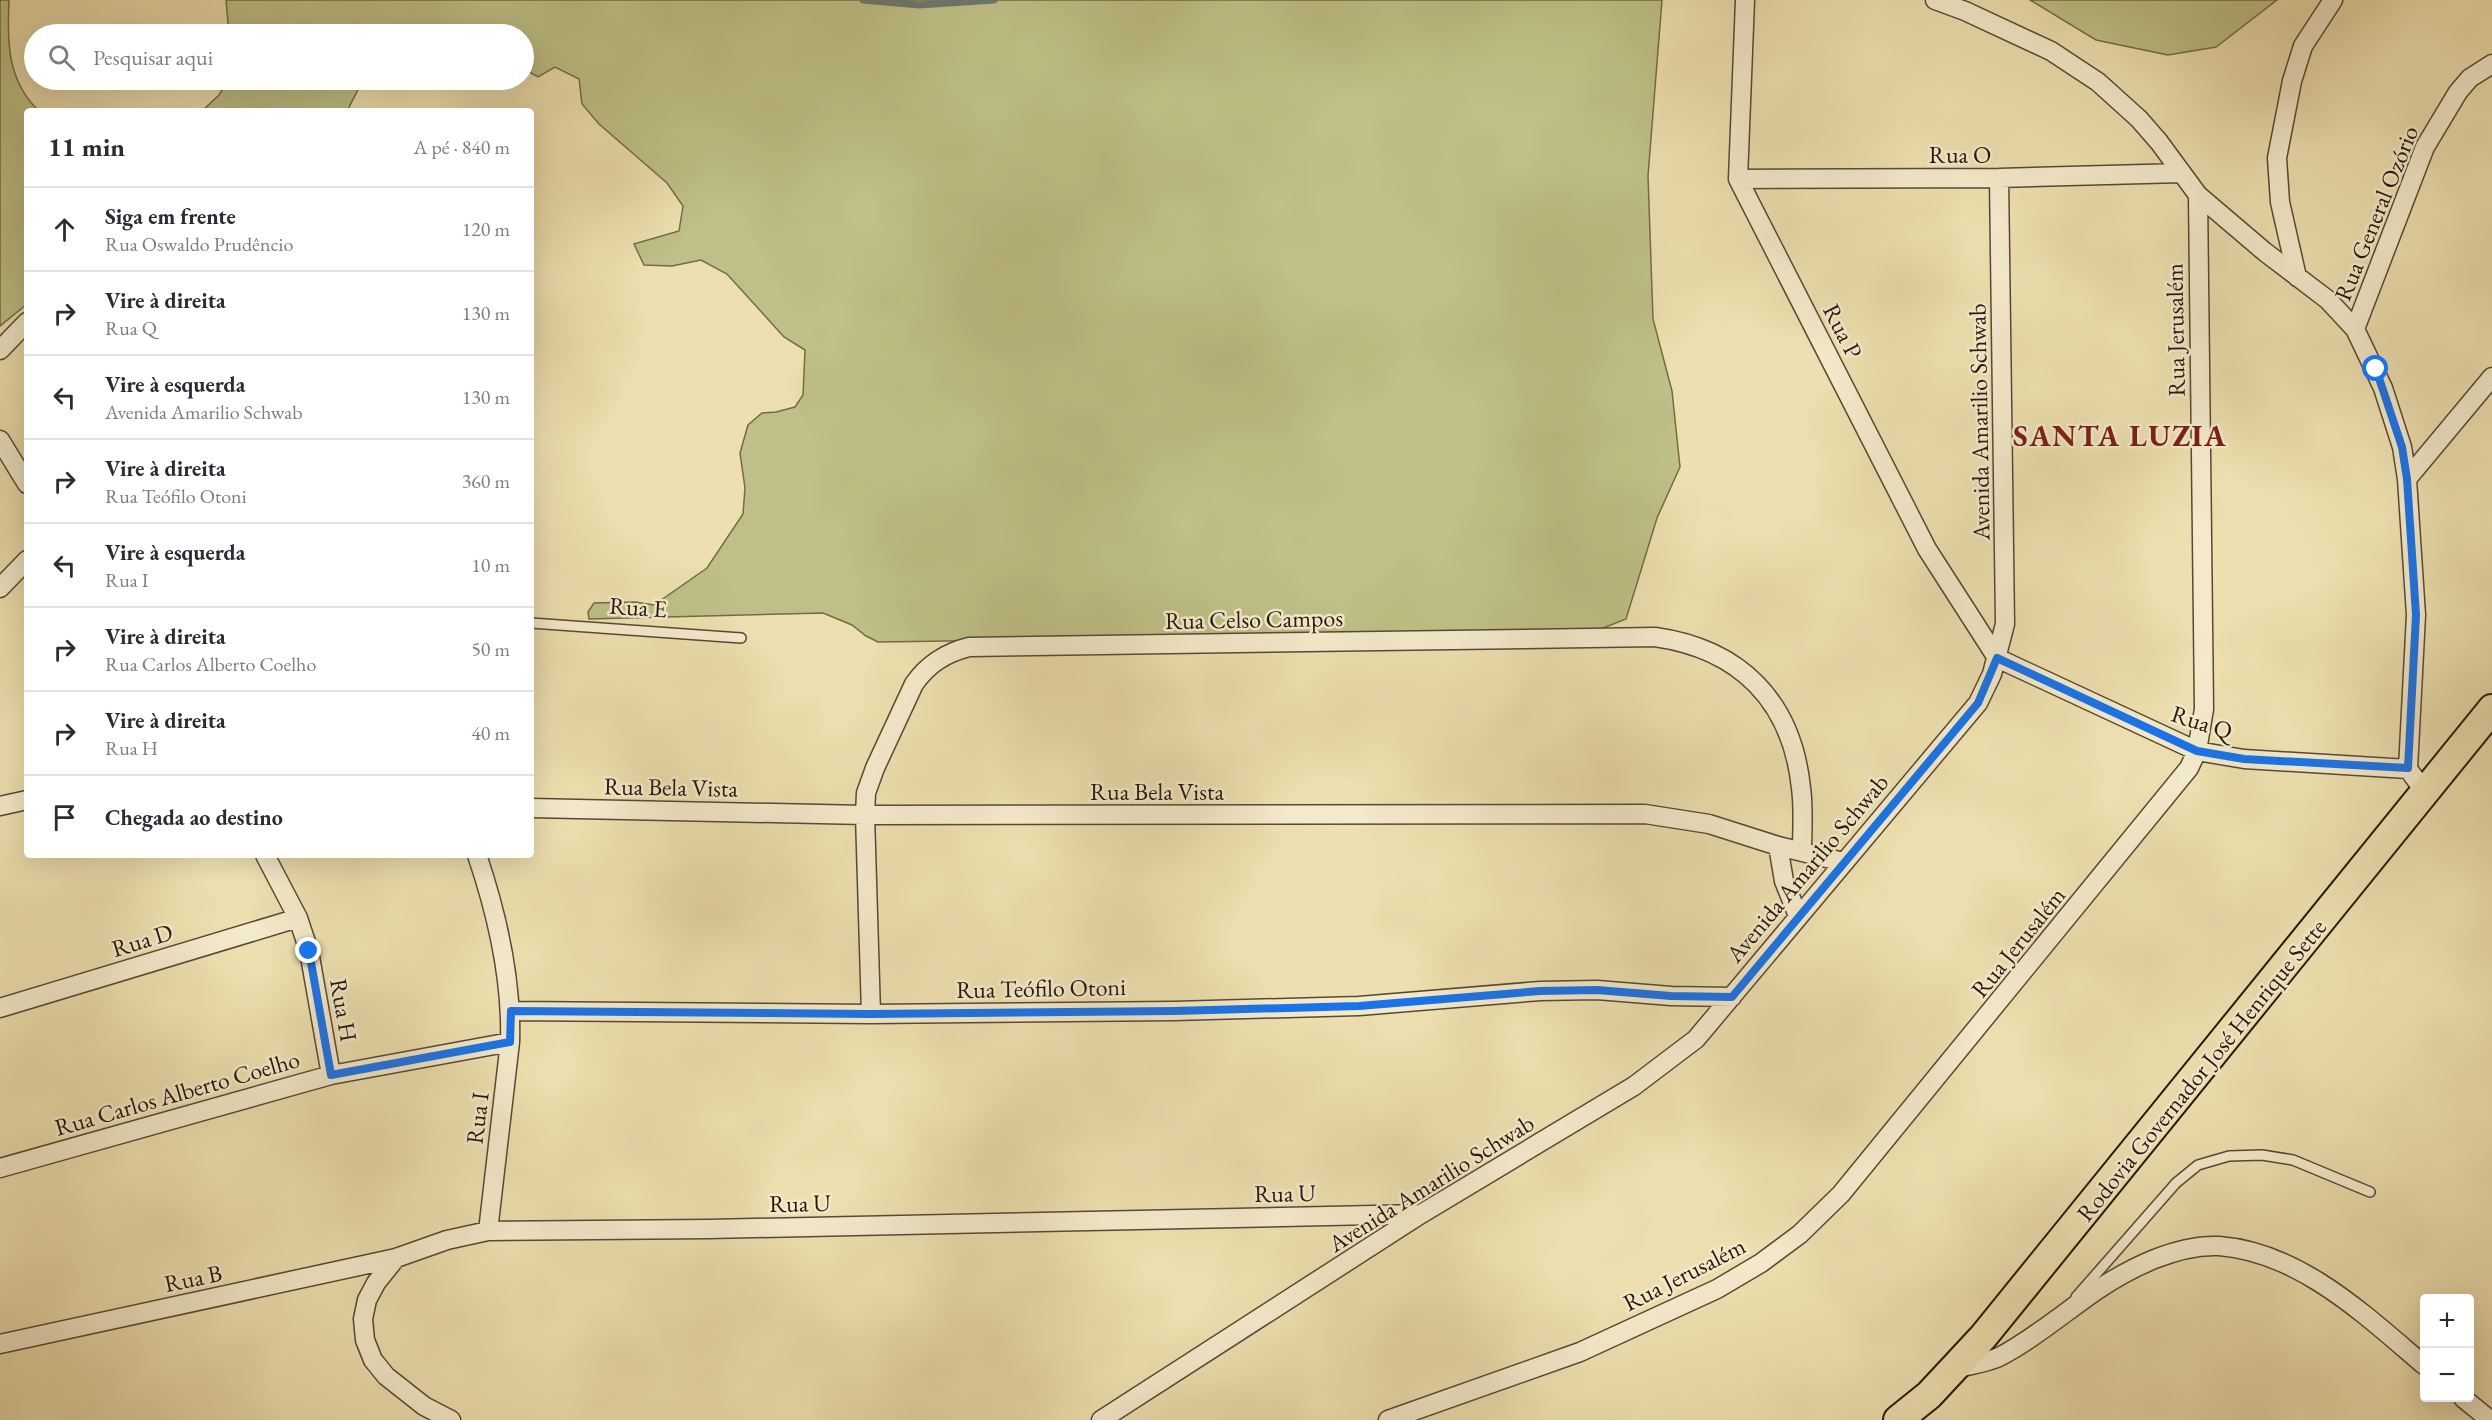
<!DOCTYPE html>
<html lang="pt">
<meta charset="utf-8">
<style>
:root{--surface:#fff;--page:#f7f7f7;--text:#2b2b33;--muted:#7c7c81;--line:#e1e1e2}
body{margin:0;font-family:"EB Garamond",serif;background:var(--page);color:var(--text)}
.controls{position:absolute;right:18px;bottom:18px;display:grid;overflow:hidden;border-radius:6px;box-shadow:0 6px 24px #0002}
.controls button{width:54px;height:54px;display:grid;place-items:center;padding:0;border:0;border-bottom:2px solid var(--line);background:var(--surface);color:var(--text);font:30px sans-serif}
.stop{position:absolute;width:18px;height:18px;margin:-14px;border:4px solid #1a73e8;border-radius:50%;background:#fff}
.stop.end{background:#1a73e8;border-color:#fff;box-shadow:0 2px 6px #0008}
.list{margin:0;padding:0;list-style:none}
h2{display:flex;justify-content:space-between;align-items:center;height:78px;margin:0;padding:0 24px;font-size:26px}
h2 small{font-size:20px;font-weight:400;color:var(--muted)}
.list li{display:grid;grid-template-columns:39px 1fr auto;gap:18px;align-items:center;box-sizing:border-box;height:84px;padding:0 24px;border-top:2px solid var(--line)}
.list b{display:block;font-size:22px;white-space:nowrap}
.list p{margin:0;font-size:20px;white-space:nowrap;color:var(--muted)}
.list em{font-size:20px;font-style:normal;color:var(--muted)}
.icon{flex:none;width:33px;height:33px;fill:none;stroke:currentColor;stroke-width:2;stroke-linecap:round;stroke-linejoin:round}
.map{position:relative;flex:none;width:2492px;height:1420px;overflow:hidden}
.search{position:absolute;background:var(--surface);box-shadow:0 6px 24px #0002;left:24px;top:24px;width:510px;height:66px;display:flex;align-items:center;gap:15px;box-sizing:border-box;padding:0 21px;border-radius:33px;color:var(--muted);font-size:22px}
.panel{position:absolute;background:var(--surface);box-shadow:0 6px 24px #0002;left:24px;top:108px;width:510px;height:750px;border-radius:6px}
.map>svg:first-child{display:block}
.green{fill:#bec087;stroke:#726c48;stroke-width:1.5}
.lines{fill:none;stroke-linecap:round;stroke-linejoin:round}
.stream{stroke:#6c796f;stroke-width:7}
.service-casing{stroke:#584933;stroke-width:12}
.minor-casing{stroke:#584933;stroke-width:21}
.primary-casing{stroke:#26170a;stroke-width:32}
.service{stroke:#f3eacb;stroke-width:9}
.minor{stroke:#f3eacb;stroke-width:18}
.primary{stroke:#eddfaf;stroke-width:28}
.route{stroke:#1a73e8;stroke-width:8}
.labels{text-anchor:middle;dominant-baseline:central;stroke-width:5;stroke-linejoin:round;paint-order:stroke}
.street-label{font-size:24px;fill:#26170a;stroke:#f3eacb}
.district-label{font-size:30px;font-weight:bold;letter-spacing:1.5px;fill:#7a1f14;stroke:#f3eacb}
</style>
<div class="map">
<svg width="2492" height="1420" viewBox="0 0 2492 1420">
<rect width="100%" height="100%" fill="#eddfaf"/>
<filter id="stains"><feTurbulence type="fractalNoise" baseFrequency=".00333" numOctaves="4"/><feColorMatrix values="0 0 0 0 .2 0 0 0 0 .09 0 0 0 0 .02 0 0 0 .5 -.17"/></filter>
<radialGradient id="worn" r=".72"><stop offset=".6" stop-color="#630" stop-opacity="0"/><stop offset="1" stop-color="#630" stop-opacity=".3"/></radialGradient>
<path class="green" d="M0,0H9C7,41 7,81 39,111H27V304L0,326Z
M226,0H1662L1648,176L1653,319L1672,391L1680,467L1657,518L1626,619L1593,632L878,642L866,636L852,625L823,613L589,619L588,612L594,603L635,602L654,605L707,568L743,514L745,488L740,453L748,425L762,413L776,412L795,407L803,395L805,350L784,337L727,274L701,260L672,266L644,265L634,244L679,231L683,206L667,183L599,124L582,104L579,79L555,67L538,77L524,69V34H229Z
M2030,0H2277L2216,47L2168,55L2096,40Z
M228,80H363L347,111H202L219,95Z"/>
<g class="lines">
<path class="stream" d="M863,0L919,5L994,0"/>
<g class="service-casing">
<path id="service" d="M531,623L741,638
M2076,1297L2176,1183L2198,1165L2229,1156L2262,1155L2293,1160L2370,1192"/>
</g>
<g class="minor-casing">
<path id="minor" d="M1745,0L1738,179L1927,549L1997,658L2197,751L2244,759L2408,769
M1935,0L1965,11L2051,51L2098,82L2139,119L2159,142L2198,195L2265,252L2328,300L2355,329L2383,388L2402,447L2407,479L2416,615L2408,769L2425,792
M1738,179L1999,178L2182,173
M2297,277L2280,202L2277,158L2292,81L2303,46L2333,0
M2355,329L2425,147L2458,92L2470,78L2492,64
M0,350L27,322
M0,440L27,484
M2407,479L2492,377
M0,588L27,560
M0,806L27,800
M531,808L865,815L1645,814L1709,824L1778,846L1843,862
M1778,846L1784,881L1798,916
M265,855L298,918L309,951L331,1075
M477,855C497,914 512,979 510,1042L488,1231
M0,1008L298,918
M511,1011L871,1014L1174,1011L1359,1006L1540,991L1597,990L1671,996L1732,997
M871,1014L865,815L866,793L875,768L914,684C928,664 945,653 969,647L1655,637C1740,649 1792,701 1801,788C1804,809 1802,831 1802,852
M0,1168L331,1075L510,1042
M0,1344L396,1258
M1955,1369C1969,1365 1986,1363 1999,1357C2032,1340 2065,1312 2097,1290C2130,1268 2177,1244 2219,1246C2300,1252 2366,1316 2424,1365
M2463,1398L2490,1420
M451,1420L424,1406L386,1376L373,1360L365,1340L363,1319L367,1300L376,1283L396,1258L447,1240L488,1231L709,1229L1421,1214
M1101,1420L1421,1214L1634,1086L1696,1039L1978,703L1992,674L2005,624L1999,178
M1388,1420L1580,1352L1717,1289L1761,1263L1800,1234L1841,1194L2189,768L2197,751L2204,709L2198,195"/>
</g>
<g class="primary-casing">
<path id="primary" d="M1898,1420L1929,1395L1983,1337L2492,709"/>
</g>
<use href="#service" class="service"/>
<use href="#minor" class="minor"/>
<use href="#primary" class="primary"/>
</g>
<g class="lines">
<path class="route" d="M309,951L331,1075L510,1042L511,1011L871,1014L1174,1011L1359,1006L1540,991L1597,990L1671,996L1732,997L1978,703L1997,658L2197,751L2244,759L2408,768L2416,615L2407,479L2402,447L2376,369"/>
</g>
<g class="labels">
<g class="street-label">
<text x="1960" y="154">Rua O</text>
<text transform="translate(2376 213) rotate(-68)">Rua General Ozório</text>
<text transform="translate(2175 330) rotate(-91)">Rua Jerusalém</text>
<text transform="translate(1843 331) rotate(63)">Rua P</text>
<text transform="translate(1979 422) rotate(-91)">Avenida Amarilio Schwab</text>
<text transform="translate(638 607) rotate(4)">Rua E</text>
<text transform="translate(1254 619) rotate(-1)">Rua Celso Campos</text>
<text transform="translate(2202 722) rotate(18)">Rua Q</text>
<text transform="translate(671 787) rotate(1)">Rua Bela Vista</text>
<text x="1157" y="791">Rua Bela Vista</text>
<text transform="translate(1807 868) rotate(-50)">Avenida Amarilio Schwab</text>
<text transform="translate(142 940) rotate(-17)">Rua D</text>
<text transform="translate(2018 942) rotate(-51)">Rua Jerusalém</text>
<text transform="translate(1041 988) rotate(-1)">Rua Teófilo Otoni</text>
<text transform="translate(344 1010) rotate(80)">Rua H</text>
<text transform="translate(2201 1070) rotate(-51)">Rodovia Governador José Henrique Sette</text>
<text transform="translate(177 1093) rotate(-16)">Rua Carlos Alberto Coelho</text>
<text transform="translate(477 1118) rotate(-83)">Rua I</text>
<text transform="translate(1431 1183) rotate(-32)">Avenida Amarilio Schwab</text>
<text transform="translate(1285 1193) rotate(-1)">Rua U</text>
<text transform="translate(800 1203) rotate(-1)">Rua U</text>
<text transform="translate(1684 1274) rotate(-27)">Rua Jerusalém</text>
<text transform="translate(193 1278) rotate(-12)">Rua B</text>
</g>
<g class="district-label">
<text x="2120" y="435">SANTA LUZIA</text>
</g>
</g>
<rect width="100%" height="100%" filter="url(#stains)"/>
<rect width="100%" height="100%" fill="url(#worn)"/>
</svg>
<div class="controls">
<button>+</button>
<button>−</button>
</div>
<div class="stop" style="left:2376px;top:369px"></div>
<div class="stop end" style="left:309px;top:951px"></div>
<div class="search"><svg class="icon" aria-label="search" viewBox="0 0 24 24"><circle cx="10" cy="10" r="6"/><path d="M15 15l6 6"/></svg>Pesquisar aqui</div>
<section class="panel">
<h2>11 min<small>A pé · 840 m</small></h2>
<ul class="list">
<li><svg class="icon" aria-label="ahead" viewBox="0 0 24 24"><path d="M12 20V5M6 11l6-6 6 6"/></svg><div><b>Siga em frente</b><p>Rua Oswaldo Prudêncio</p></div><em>120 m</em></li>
<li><svg class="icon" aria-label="right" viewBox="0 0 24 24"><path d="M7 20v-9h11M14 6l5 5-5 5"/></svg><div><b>Vire à direita</b><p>Rua Q</p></div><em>130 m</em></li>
<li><svg class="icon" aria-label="left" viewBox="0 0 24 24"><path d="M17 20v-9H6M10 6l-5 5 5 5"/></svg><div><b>Vire à esquerda</b><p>Avenida Amarilio Schwab</p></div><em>130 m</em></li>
<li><svg class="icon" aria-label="right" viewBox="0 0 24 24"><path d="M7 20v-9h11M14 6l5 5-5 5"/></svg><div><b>Vire à direita</b><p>Rua Teófilo Otoni</p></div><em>360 m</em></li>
<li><svg class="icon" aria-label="left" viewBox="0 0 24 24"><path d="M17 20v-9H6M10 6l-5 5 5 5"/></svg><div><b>Vire à esquerda</b><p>Rua I</p></div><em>10 m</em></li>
<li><svg class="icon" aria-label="right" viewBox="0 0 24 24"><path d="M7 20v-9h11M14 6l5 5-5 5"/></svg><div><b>Vire à direita</b><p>Rua Carlos Alberto Coelho</p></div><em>50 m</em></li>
<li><svg class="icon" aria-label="right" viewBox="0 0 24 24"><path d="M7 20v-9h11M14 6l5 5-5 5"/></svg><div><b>Vire à direita</b><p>Rua H</p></div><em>40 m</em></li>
<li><svg class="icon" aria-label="arrive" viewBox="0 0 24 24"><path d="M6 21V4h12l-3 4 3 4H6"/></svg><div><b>Chegada ao destino</b></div></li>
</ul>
</section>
</div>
